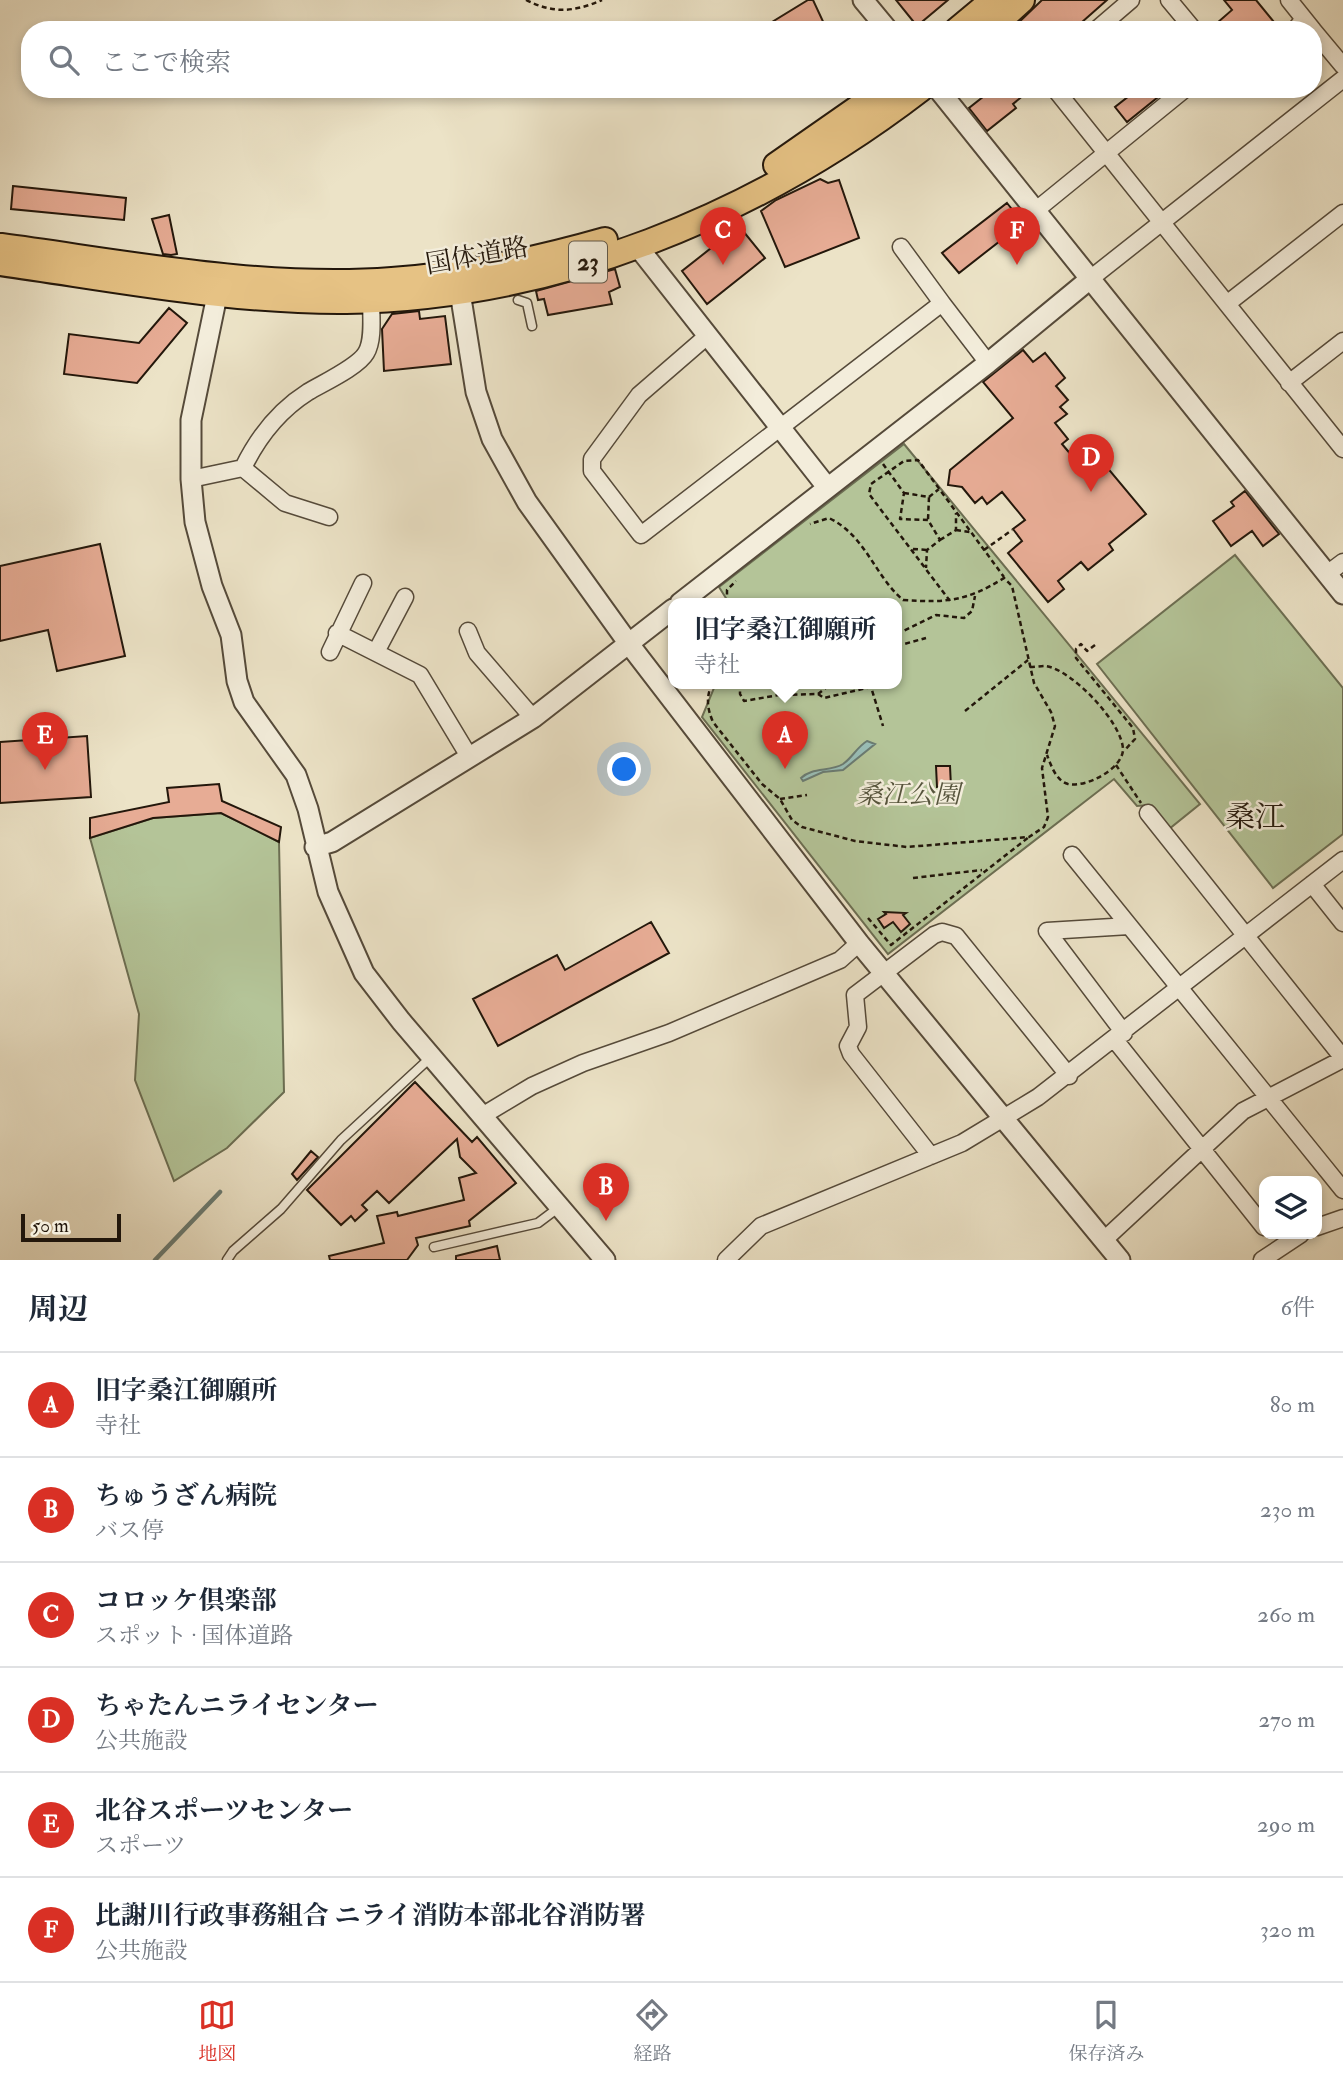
<!DOCTYPE html>
<html lang="ja">
<meta charset="utf-8">
<style>
:root{--surface:#fff;--page:#f6f6f7;--text:#1f2937;--muted:#747a83;--line:#e0e1e3;--accent:#d93025}
body{margin:0;font-family:"IM FELL Double Pica","Noto Serif JP",serif;background:var(--page);color:var(--text)}
.controls{position:absolute;right:21px;bottom:21px;display:grid;overflow:hidden;border-radius:14px;box-shadow:0 4px 10px #0003}
.controls button{width:63px;height:63px;display:grid;place-items:center;padding:0;border:0;border-bottom:2px solid var(--line);background:var(--surface);color:var(--text);font:35px sans-serif}
.scale{position:absolute;left:21px;bottom:18px;width:100px;box-sizing:border-box;padding-left:7px;border:4px solid #23170b;border-top:0;font-size:19px;line-height:24px;white-space:nowrap;color:#23170b;-webkit-text-stroke:5px #f3eddb;paint-order:stroke}
.you{position:absolute;left:625px;top:770px;width:24px;height:24px;margin:-18px;border:5px solid #fff;border-radius:50%;background:#1a73e8;box-shadow:0 0 0 10px #1a73e833}
.badge{display:grid;place-items:center;width:46px;height:46px;border-radius:50%;background:var(--accent);color:#fff;font-size:23px;font-weight:700}
.pin{position:absolute;translate:-50% -58px;filter:drop-shadow(0 2px 4px #0008)}
.pin::after{content:'';position:absolute;top:37px;width:24px;height:21px;background:inherit;clip-path:polygon(0 0,100% 0,50% 100%)}
.popup{position:absolute;left:668px;top:598px;width:234px;height:91px;box-sizing:border-box;display:grid;place-content:center;border-radius:14px;background:var(--surface);filter:drop-shadow(0 2px 5px #0005);font-size:23px;white-space:nowrap;color:var(--muted)}
.popup b{font-size:26px;color:var(--text)}
.popup::after{content:'';position:absolute;left:50%;top:100%;margin-left:-14px;border:14px solid transparent;border-top-color:var(--surface)}
.list{margin:0;padding:0;list-style:none}
h2{display:flex;justify-content:space-between;align-items:center;height:91px;margin:0;padding:0 28px;font-size:30px}
h2 small{font-size:23px;font-weight:400;color:var(--muted)}
.list li{display:grid;grid-template-columns:46px 1fr auto;gap:21px;align-items:center;box-sizing:border-box;height:105px;padding:0 28px;border-top:2px solid var(--line)}
.list b{display:block;font-size:26px;white-space:nowrap}
.list p{margin:0;font-size:23px;white-space:nowrap;color:var(--muted)}
.list em{font-size:23px;font-style:normal;color:var(--muted)}
.icon{flex:none;width:38px;height:38px;fill:none;stroke:currentColor;stroke-width:2;stroke-linecap:round;stroke-linejoin:round}
.map{position:relative;flex:none;width:1343px;height:1260px;overflow:hidden}
.search{position:absolute;background:var(--surface);box-shadow:0 4px 10px #0003;left:21px;right:21px;top:21px;height:77px;display:flex;align-items:center;gap:18px;box-sizing:border-box;padding:0 24px;border-radius:28px;color:var(--muted);font-size:26px}
.sheet{height:721px;background:var(--surface)}
nav{display:flex;justify-content:space-around;align-items:center;box-sizing:border-box;height:98px;border-top:2px solid var(--line);background:var(--surface);font-size:19px;color:var(--muted)}
nav a{display:grid;justify-items:center;gap:4px}
nav .on{color:var(--accent)}
.map>svg:first-child{display:block}
.green{fill:#b4c498;stroke:#6c6e52;stroke-width:2}
.water{fill:#99beb7;stroke:#6a7b72;stroke-width:2}
.lines{fill:none;stroke-linecap:round;stroke-linejoin:round}
.stream{stroke:#6a7b72;stroke-width:4.5}
.building{fill:#e7ac95;stroke:#23170b;stroke-width:2}
.service-casing{stroke:#554a3a;stroke-width:11}
.minor-casing{stroke:#554a3a;stroke-width:19}
.tertiary-casing{stroke:#554a3a;stroke-width:23}
.primary-casing{stroke:#23170b;stroke-width:28}
.path{stroke:#23170b;stroke-width:2.5;stroke-dasharray:5 3.5;stroke-linecap:butt}
.service{stroke:#f3eddb;stroke-width:8}
.minor{stroke:#f3eddb;stroke-width:16}
.tertiary{stroke:#f3eddb;stroke-width:19}
.primary{stroke:#e6c284;stroke-width:24}
.labels{text-anchor:middle;dominant-baseline:central;stroke-width:5;stroke-linejoin:round;paint-order:stroke}
.shield{fill:#f3eddb;stroke:#615749;stroke-width:2}
.shield-label{font-size:24px;font-weight:bold;fill:#23170b}
.street-label{font-size:26px;fill:#23170b;stroke:#f3eddb}
.park-label{font-size:26px;font-style:italic;fill:#56543c;stroke:#f3eddb}
.quarter-label{font-size:30px;fill:#23170b;stroke:#f3eddb}
</style>
<div class="map">
<svg width="1343" height="1260" viewBox="0 0 1343 1260">
<rect width="100%" height="100%" fill="#ece3c7"/>
<filter id="stains"><feTurbulence type="fractalNoise" baseFrequency=".00286" numOctaves="4"/><feColorMatrix values="0 0 0 0 .2 0 0 0 0 .09 0 0 0 0 .02 0 0 0 .5 -.17"/></filter>
<radialGradient id="worn" r=".72"><stop offset=".6" stop-color="#630" stop-opacity="0"/><stop offset="1" stop-color="#630" stop-opacity=".3"/></radialGradient>
<path class="green" d="M904,444L1200,804L1169,829L1149,805L1137,806L1114,779L888,954L702,717L716,683H897V603H729L719,587Z
M1235,555L1343,688V834L1273,888L1097,664Z
M221,813L279,842L284,1092L227,1148L174,1181L135,1080L139,1014L90,838L153,818Z"/>
<path class="water" d="M867,741L875,744L843,770L823,772L803,781L801,778C812,767 830,772 843,764C852,758 857,747 867,741Z"/>
<g class="lines">
<path class="stream" d="M155,1260L220,1192"/>
</g>
<path class="building" d="M808,0H813L827,30H759Z
M896,0H948L917,26Z
M1042,0H1107L1073,30H1016L1014,27Z
M1224,0H1256L1274,22L1262,30H1209L1232,10Z
M993,89H1031L1013,104L1016,108L987,131L969,108Z
M1138,89H1168L1127,122L1115,107Z
M820,179L828,183L839,180L859,238L785,267L761,211L776,200Z
M13,186L126,198L124,220L11,209Z
M1007,203L1023,223L959,273L942,253Z
M169,215L177,254L171,255L163,254L152,219Z
M739,226L765,258L707,304L682,271Z
M615,269L620,287L609,292L612,304L548,315L544,299L538,300L536,291Z
M169,308L187,323L137,383L64,374L69,334L139,343Z
M419,311L420,319L445,316L451,364L384,371L382,329L392,314Z
M1023,350L1033,362L1045,353L1065,378L1056,386L1068,400L1060,407L1067,414L1055,423L1068,439L1062,444L1078,463L1100,446L1107,454L1100,459L1146,514L1109,544L1113,550L1088,570L1081,562L1058,581L1064,589L1048,602L1008,553L1022,541L1013,529L1025,520L1002,492L987,504L982,497L975,503L962,487L948,485L950,470L1013,418L983,382Z
M1245,491L1279,534L1263,546L1252,531L1231,546L1213,521L1234,506L1231,502Z
M100,544L125,656L57,671L48,630L0,641V566Z
M87,736L91,797L0,803V742Z
M936,766H950L951,787H937Z
M219,784L222,801L281,827L279,842L221,813L153,818L90,838V818L169,802L167,788Z
M884,912L906,913L903,915L910,924L901,932L893,922L884,928L878,919L886,914Z
M651,922L669,953L498,1046L473,999L557,955L565,970Z
M415,1082L472,1142L477,1137L516,1183L469,1221L470,1226L416,1238L418,1245L407,1260H330L329,1256L384,1243L377,1216L397,1212L398,1216L464,1200L459,1178L476,1173L460,1157L457,1139L389,1203L377,1191L362,1205L367,1210L355,1221L351,1216L341,1225L307,1190Z
M311,1151L318,1157L297,1180L292,1174Z
M497,1246L500,1260H456V1256Z"/>
<g class="lines">
<g class="service-casing">
<path id="service" d="M1290,30L1301,16
M518,300L527,303L532,326
M434,1247L538,1223L558,1208
M227,1260L233,1251L281,1209L341,1140L430,1058"/>
</g>
<g class="minor-casing">
<path id="minor" d="M1169,0L1194,30
M1289,0L1313,30
M1096,30L1131,0
M1313,30L1343,66
M1055,89L1343,449
M1035,211L1185,89
M901,247L942,303
M1090,279L1343,79
M1228,303L1343,213
M706,337L639,395L592,459V471L641,535L942,303L988,363
M1289,383L1343,341
M243,468C258,437 278,411 308,392C323,383 358,367 366,353C374,340 371,315 371,300
M191,479L243,468L285,503L329,517
M1327,574L1343,562
M468,631L477,653L533,718
M337,633L420,675L470,758
M330,652L363,583
M376,652L405,597
M1148,813L1343,1058
M1072,855L1343,1190
M1312,884L1343,923
M1047,931L1124,1033
M1047,931L1129,926
M1115,1040L1264,1227
M482,1116L532,1086L583,1063L669,1033L840,960L859,943
M931,1156L851,1054L848,1046L858,1027L855,995L934,935L942,932L956,936L1069,1076
M1317,1227L1343,1218
M1104,1240L1243,1111L1343,1059
M726,1260L761,1226L962,1143L1038,1097L1343,860
M1262,1260L1301,1234"/>
</g>
<g class="tertiary-casing">
<path id="tertiary" d="M863,0L888,30
M938,89L1343,594
M638,247L827,487
M216,282L215,305L191,420V479L195,522L212,586L231,635L237,681L244,702L296,775L308,809L328,892L364,973L401,1021L605,1260
M460,292L476,392L492,439L527,502L629,644L859,943L1120,1260
M680,603L988,363L1090,279
M315,847L332,842L533,718L673,609"/>
</g>
<g class="primary-casing">
<path id="primary" d="M957,30L993,0
M989,30L1022,0
M776,165L885,89
M1,246C128,263 263,290 392,280C465,275 535,260 605,240
M0,263C114,279 230,302 346,301C555,298 756,216 921,89"/>
</g>
<path class="path" d="M526,0C554,14 574,12 602,0
M883,464L904,493L900,519L928,520L940,540L927,550L926,568
M904,493L929,497L928,520
M929,497L939,489
M956,530L970,532
M940,540L956,530V513
M913,549L927,550
M984,550L1012,530
M950,601L869,494L871,484L904,461L918,460L1004,577
M727,603V590L736,581
M897,634L936,615L964,618L972,611L975,596
M1095,645L1087,651L1081,644L1076,649V658L1133,728L1135,739L1124,751
M897,646L926,638
M1030,667C1035,667 1041,666 1046,666C1072,670 1123,723 1123,750C1122,769 1086,788 1068,784C1056,781 1051,765 1047,755
M712,683C706,698 707,708 713,722L762,784L780,799L792,820L802,827L855,841L907,847L1029,837L1044,827L1048,817L1042,768L1055,726L1051,712L1034,683L1012,586L1004,578C967,601 947,603 903,600C874,575 866,536 829,518L810,524
M740,683V694L744,701L779,695L818,694L832,683
M818,694L824,698L871,687L883,726
M965,711L1028,660
M1116,765L1141,803
M780,799L807,795
M913,878L982,870
M868,918L891,945L1029,837"/>
<use href="#service" class="service"/>
<use href="#minor" class="minor"/>
<use href="#tertiary" class="tertiary"/>
<use href="#primary" class="primary"/>
</g>
<g class="labels">
<rect class="shield" x="569" y="241.5" width="38" height="41" rx="5"/>
<g class="shield-label">
<text x="588" y="262">23</text>
</g>
<g class="street-label">
<text transform="translate(477 256) rotate(-10)">国体道路</text>
</g>
<g class="park-label">
<text x="908" y="795">桑江公園</text>
</g>
<g class="quarter-label">
<text x="1255" y="817">桑江</text>
</g>
</g>
<rect width="100%" height="100%" filter="url(#stains)"/>
<rect width="100%" height="100%" fill="url(#worn)"/>
</svg>
<div class="controls">
<button><svg class="icon" aria-label="layers" viewBox="0 0 24 24"><path d="M12 4l9 5-9 5-9-5zM3 14l9 5 9-5"/></svg></button>
</div>
<div class="scale">50 m</div>
<div class="you"></div>
<div class="pin badge" style="left:785px;top:769px">A</div>
<div class="popup"><b>旧字桑江御願所</b>寺社</div>
<div class="pin badge" style="left:606px;top:1221px">B</div>
<div class="pin badge" style="left:723px;top:265px">C</div>
<div class="pin badge" style="left:1091px;top:492px">D</div>
<div class="pin badge" style="left:45px;top:770px">E</div>
<div class="pin badge" style="left:1017px;top:265px">F</div>
<div class="search"><svg class="icon" aria-label="search" viewBox="0 0 24 24"><circle cx="10" cy="10" r="6"/><path d="M15 15l6 6"/></svg>ここで検索</div>
</div>
<section class="sheet">
<h2>周辺<small>6件</small></h2>
<ul class="list">
<li><span class="badge">A</span><div><b>旧字桑江御願所</b><p>寺社</p></div><em>80 m</em></li>
<li><span class="badge">B</span><div><b>ちゅうざん病院</b><p>バス停</p></div><em>230 m</em></li>
<li><span class="badge">C</span><div><b>コロッケ倶楽部</b><p>スポット · 国体道路</p></div><em>260 m</em></li>
<li><span class="badge">D</span><div><b>ちゃたんニライセンター</b><p>公共施設</p></div><em>270 m</em></li>
<li><span class="badge">E</span><div><b>北谷スポーツセンター</b><p>スポーツ</p></div><em>290 m</em></li>
<li><span class="badge">F</span><div><b>比謝川行政事務組合 ニライ消防本部北谷消防署</b><p>公共施設</p></div><em>320 m</em></li>
</ul>
</section>
<nav>
<a class="on"><svg class="icon" aria-label="map" viewBox="0 0 24 24"><path d="M3 6l6-2 6 2 6-2v14l-6 2-6-2-6 2zM9 4v14M15 6v14"/></svg>地図</a>
<a><svg class="icon" aria-label="directions" viewBox="0 0 24 24"><path d="M12 3l9 9-9 9-9-9zM9 14v-3h6M13 9l2 2-2 2"/></svg>経路</a>
<a><svg class="icon" aria-label="saved" viewBox="0 0 24 24"><path d="M7 4h10v16l-5-4-5 4z"/></svg>保存済み</a>
</nav>
